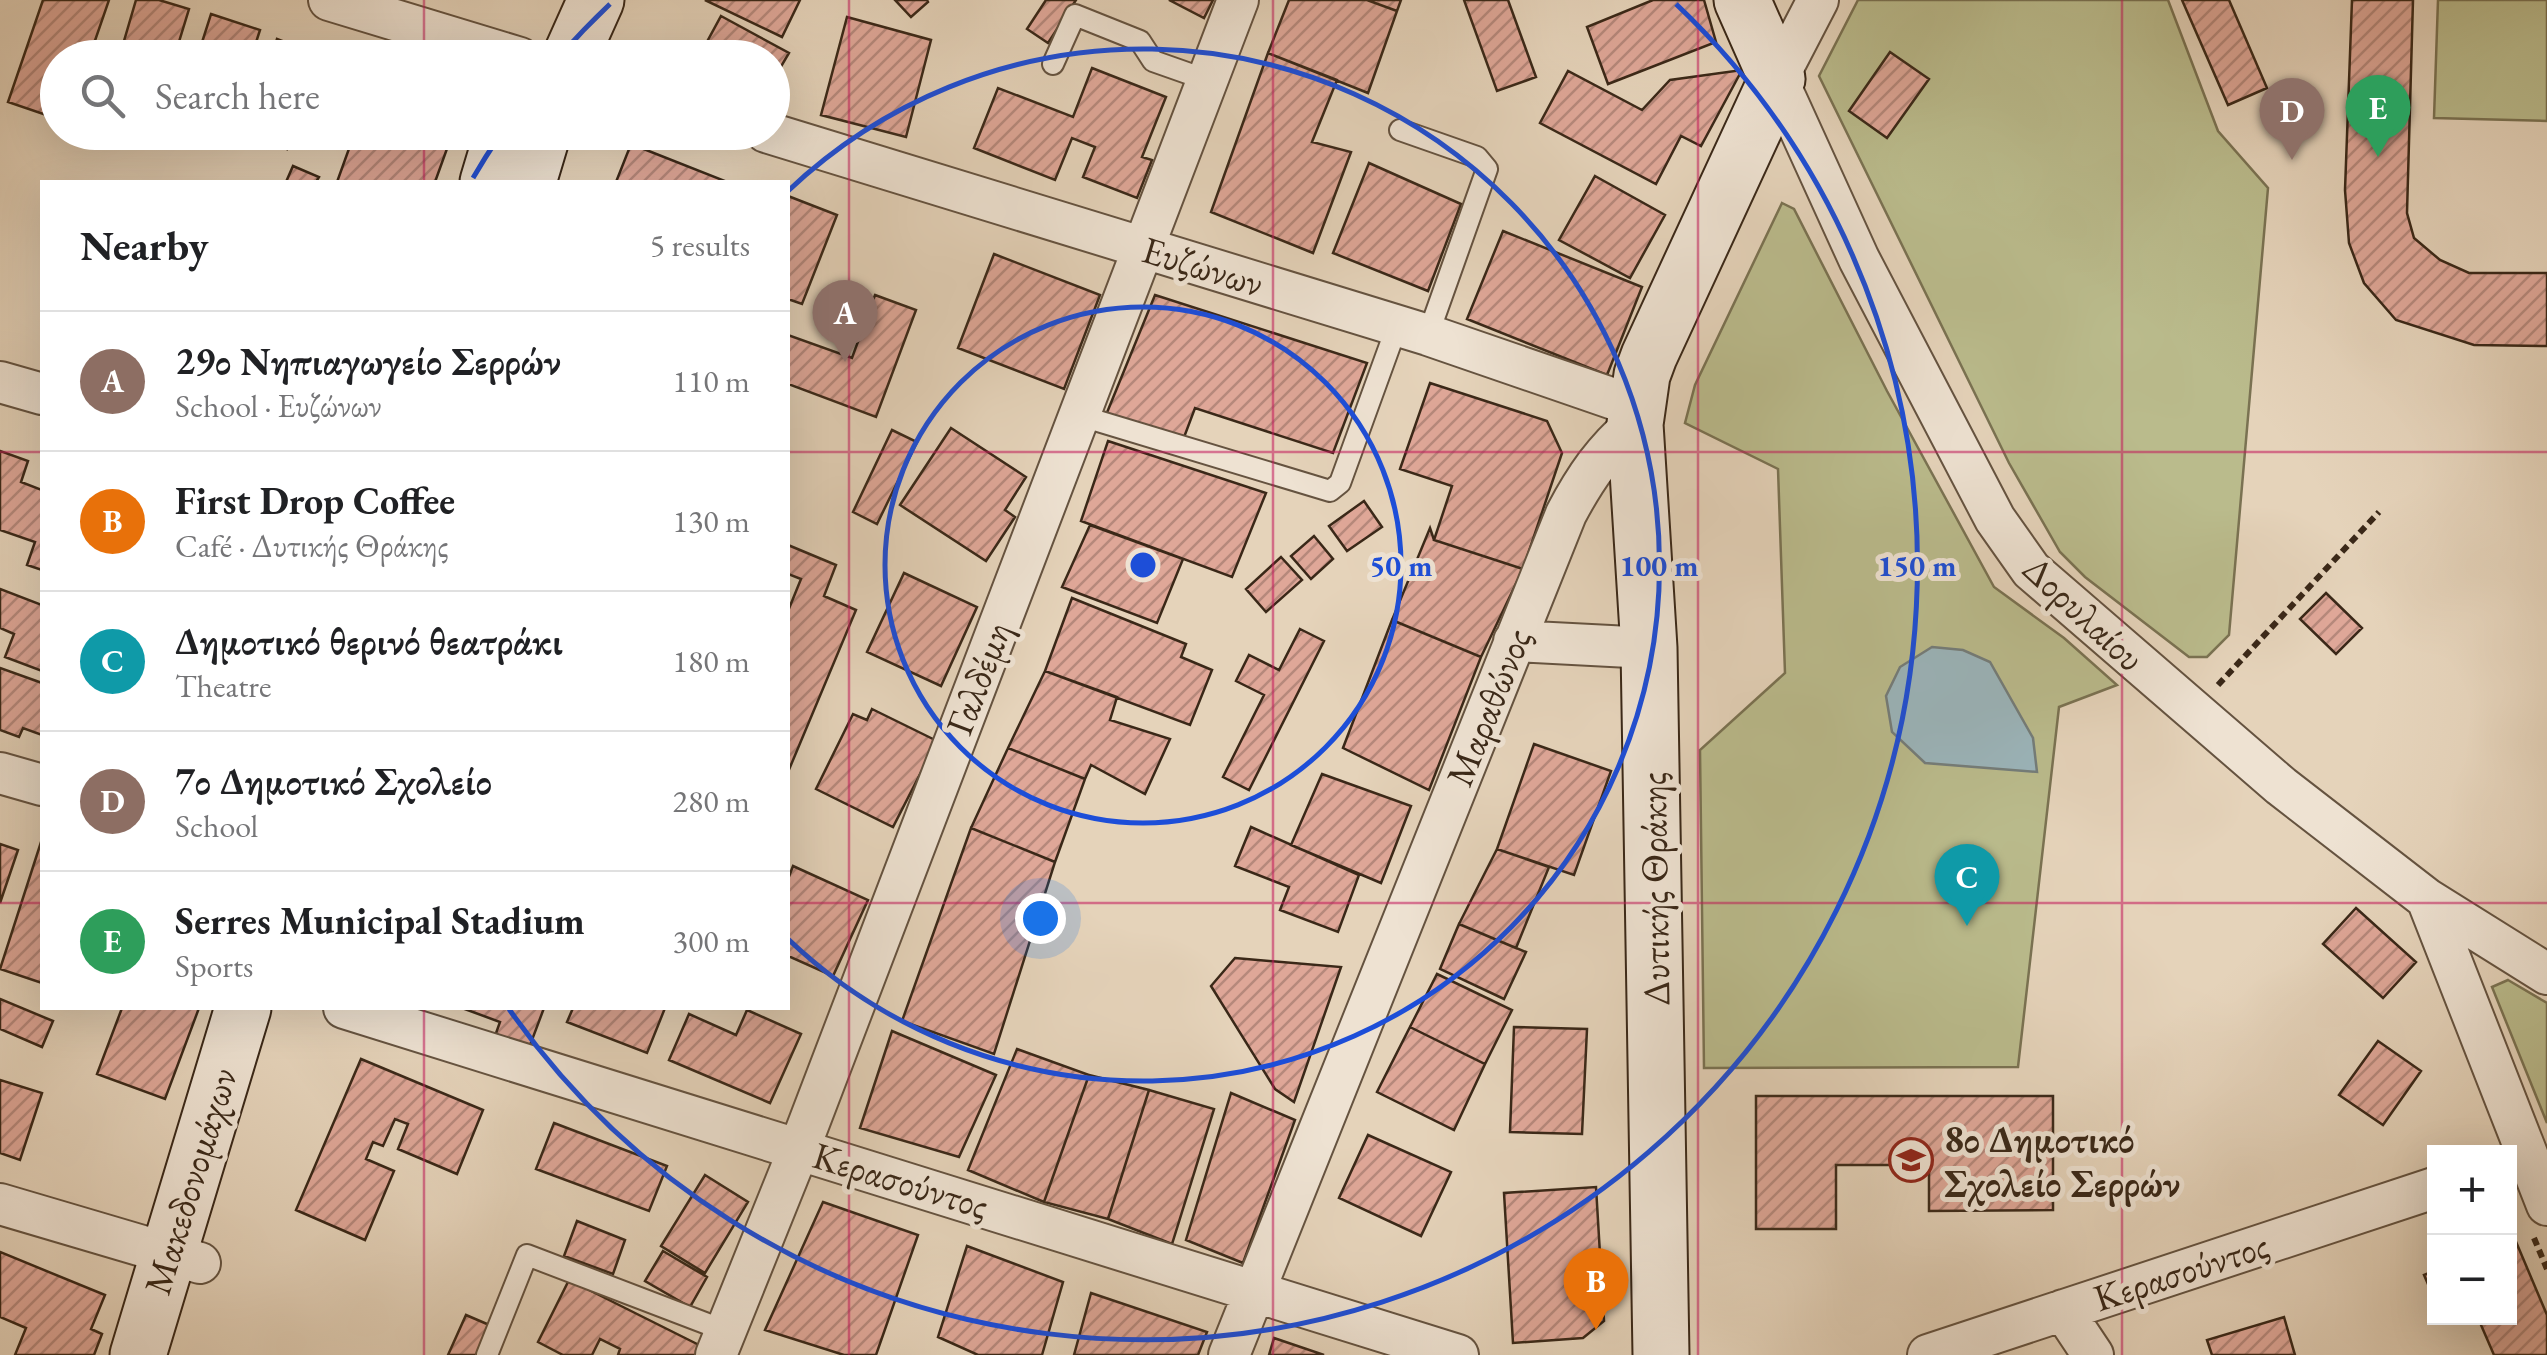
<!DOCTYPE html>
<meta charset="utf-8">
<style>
:root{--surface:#fff;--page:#f2f2f2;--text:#202124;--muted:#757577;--line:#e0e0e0;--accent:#8f2418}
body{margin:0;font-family:"EB Garamond",serif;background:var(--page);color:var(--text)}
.controls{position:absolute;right:30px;bottom:30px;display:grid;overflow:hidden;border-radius:0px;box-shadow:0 10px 40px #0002}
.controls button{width:90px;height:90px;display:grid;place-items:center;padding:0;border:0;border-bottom:2px solid var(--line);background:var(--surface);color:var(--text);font:50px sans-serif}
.you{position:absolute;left:1040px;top:918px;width:35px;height:35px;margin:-25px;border:8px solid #fff;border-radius:50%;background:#1a73e8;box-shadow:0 0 0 15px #1a73e833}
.badge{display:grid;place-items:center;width:65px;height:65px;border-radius:50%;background:var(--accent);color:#fff;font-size:32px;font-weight:700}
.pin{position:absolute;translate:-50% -82px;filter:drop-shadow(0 2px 5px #0008)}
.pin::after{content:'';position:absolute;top:52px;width:35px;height:30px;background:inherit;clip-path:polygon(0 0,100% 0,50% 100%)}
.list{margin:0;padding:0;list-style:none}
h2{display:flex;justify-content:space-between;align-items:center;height:130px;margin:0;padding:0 40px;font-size:42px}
h2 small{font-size:32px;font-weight:400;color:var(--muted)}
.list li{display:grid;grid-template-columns:65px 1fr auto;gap:30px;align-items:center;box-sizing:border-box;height:140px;padding:0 40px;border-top:2px solid var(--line)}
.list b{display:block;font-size:38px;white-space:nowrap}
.list p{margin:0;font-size:32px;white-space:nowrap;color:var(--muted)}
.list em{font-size:32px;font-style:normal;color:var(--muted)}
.icon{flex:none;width:55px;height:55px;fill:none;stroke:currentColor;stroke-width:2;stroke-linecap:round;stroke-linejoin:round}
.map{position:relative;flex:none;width:2547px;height:1355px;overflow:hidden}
.search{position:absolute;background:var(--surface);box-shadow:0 10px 40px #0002;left:40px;top:40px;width:750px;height:110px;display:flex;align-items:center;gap:25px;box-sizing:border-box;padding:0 35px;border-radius:55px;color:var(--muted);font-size:38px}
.panel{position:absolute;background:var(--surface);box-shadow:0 10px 40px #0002;left:40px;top:180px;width:750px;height:830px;border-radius:0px}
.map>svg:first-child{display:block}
.park{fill:#babb8c;stroke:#7a7252;stroke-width:2.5}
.water{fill:#9bb5bb;stroke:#747d7a;stroke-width:2.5}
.building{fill:url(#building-hatch);stroke:#3a2818;stroke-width:2.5}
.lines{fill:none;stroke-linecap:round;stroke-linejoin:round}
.lane-casing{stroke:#655340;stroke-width:24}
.street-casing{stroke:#655340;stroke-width:44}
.secondary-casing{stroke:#3a2818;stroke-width:59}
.path{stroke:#3a2818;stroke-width:6;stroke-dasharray:8 5;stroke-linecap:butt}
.lane{stroke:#eee2d2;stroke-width:20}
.street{stroke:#eee2d2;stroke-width:40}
.secondary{stroke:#eee2d2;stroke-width:55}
.grid{fill:none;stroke:#c2185b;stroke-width:2.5;stroke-opacity:0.55}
.ring{fill:none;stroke:#1d4ed8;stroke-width:5}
.labels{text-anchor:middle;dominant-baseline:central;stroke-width:10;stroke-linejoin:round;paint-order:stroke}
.street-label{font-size:38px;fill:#3a2818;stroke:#eee2d2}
.poi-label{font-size:38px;font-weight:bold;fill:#3a2818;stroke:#eee2d2;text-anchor:start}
.centre{fill:#1d4ed8;stroke:#eee2d2;stroke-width:5}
.ring-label{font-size:30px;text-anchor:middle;font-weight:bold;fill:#1d4ed8;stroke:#eee2d2;stroke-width:10;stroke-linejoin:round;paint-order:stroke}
</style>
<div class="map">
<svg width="2547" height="1355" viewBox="0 0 2547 1355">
<defs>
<pattern id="building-hatch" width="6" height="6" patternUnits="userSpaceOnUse" patternTransform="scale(2.5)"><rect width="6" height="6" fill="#dfa798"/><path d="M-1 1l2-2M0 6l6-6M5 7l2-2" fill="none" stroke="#b6887b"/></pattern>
</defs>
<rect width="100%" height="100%" fill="#e5d3ba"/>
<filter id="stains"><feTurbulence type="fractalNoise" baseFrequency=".002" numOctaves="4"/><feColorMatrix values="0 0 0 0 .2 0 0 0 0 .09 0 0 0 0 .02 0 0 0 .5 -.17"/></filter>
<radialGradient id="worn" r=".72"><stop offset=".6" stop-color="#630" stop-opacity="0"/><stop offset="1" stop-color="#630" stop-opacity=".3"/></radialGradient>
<path class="park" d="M1858,0H2168L2218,131L2268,188L2229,635L2207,657H2189L2085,577L2060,552L2009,463L1819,76Z
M2438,0H2547V121L2434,118Z
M1782,203L1794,209L1887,391L1994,587L2064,638L2117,685L2059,707L2018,1067L1704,1068L1700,750L1785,673L1778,469L1685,423L1695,385Z
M2508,980L2547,1003V1123L2492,987Z"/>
<path class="water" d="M1932,647L1963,650L1990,662L2033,738L2037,772L1925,763L1892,732L1886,696L1900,667Z"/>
<path class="building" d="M43,0H109L89,58H58V119L8,102Z
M136,0H159L189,9L174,58H119Z
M705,0H800L782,37Z
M895,0H927L928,2L911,17Z
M1046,0H1076L1048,43L1027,29Z
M1169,0H1213L1204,18Z
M1289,0H1367L1397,11L1368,93L1268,53Z
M1367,0H1401L1397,11Z
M1464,0H1508L1536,77L1497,91Z
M1653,0H1704L1716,42L1608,84L1587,27Z
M2182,0H2229L2267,88L2228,105Z
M2352,0H2413L2407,213L2414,238L2440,260L2469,273H2547V346L2474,345L2396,320L2364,283L2349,243L2345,190Z
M211,14L260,30L251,58H197Z
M721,16L789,53L772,82V58H714L702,51Z
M847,17L931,40L906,137L821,115Z
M277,39L321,56V58H271Z
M1890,52L1929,79L1887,138L1849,111Z
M1268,53L1337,80L1312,142L1351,152L1313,253L1211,212Z
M1092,68L1166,97L1142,157L1152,160L1137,198L1083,177L1095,147L1072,138L1055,180L974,148L998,88L1073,117Z
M1742,70L1701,146L1681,136L1656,184L1540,123L1568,71L1642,110L1670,80Z
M121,132H152L149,141Z
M244,132H293L287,149Z
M355,132H453L435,182H337Z
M631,144L725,181V182H616Z
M1369,163L1461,204L1428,291L1333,253Z
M293,166L319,177L316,182H286Z
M1595,176L1665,215L1630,278L1559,240Z
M788,196L837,215L802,304L788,299Z
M1503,231L1642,287L1607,375L1467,319Z
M994,254L1100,295L1064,389L958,348Z
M875,295L916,310L876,417L788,384V335L852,358Z
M1155,295L1367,363L1333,453L1195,408L1183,440L1106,415Z
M1430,383L1547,421L1562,453L1523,569L1434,540L1452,486L1400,469Z
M951,428L1026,477L1005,510L1015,517L986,561L900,505Z
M892,430L917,442L877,524L853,512Z
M1108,441L1266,493L1232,577L1081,521Z
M0,451L28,461L21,482L42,490V570L27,565L35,542L0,530Z
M1364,501L1382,527L1347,551L1329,526Z
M1090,525L1183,559L1157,623L1062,587Z
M1430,528L1434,540L1523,569L1481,657L1392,620Z
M1314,536L1333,559L1311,579L1291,556Z
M788,545L836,565L824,596L856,610L788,772V611L801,579L788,574Z
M1281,557L1302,580L1266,612L1246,589Z
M904,573L977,607L941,686L867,652Z
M0,589L42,605V671L5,657L14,634L0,628Z
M2326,593L2362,628L2336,654L2300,619Z
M1072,598L1186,644L1181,657L1212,670L1190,725L1045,671Z
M1392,620L1481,657L1429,790L1343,748Z
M1300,629L1324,641L1249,790L1223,777L1264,695L1236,681L1249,655L1279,670Z
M0,668L42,683V735L23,728L19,737L0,730Z
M1045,671L1117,697L1110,720L1170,739L1145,794L1091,765L1085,779L1008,748Z
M872,709L937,741L893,827L816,789L853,714L867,720Z
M1534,744L1611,771L1574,875L1497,849Z
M1008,748L1085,779L1055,862L971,828Z
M1322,774L1411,806L1381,883L1291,845Z
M1251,827L1359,875L1338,932L1280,910L1289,887L1235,866Z
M971,828L1055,862L994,1054L902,1021Z
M42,839V983L0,969Z
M0,844L18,850L0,903Z
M1497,849L1549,867L1516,948L1459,924Z
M793,866L868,900L833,976L788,956V879Z
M2356,908L2416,962L2383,998L2323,944Z
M1459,924L1526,952L1504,999L1440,969Z
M1235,958L1341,967L1294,1102L1275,1089L1211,986Z
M1437,974L1512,1010L1485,1064L1410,1027Z
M0,999L53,1021L42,1047L0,1029Z
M122,1008H199L165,1099L97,1074Z
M462,1008H544L529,1048L495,1036L500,1022Z
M573,1008H665L647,1053L567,1022Z
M747,1010L801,1034L770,1103L669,1060L689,1014L736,1035Z
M1410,1027L1485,1064L1454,1130L1377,1092Z
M1514,1027L1587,1029L1582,1134L1510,1132Z
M892,1031L996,1075L959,1157L860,1128Z
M2378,1041L2421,1071L2383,1125L2339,1095Z
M1017,1049L1089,1075L1044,1202L968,1170Z
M361,1059L483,1110L457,1174L398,1149L408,1124L395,1119L383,1146L373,1142L366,1159L394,1171L365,1240L296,1210Z
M1089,1075L1149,1090L1108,1219L1044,1202Z
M0,1080L42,1093L20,1160L0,1153Z
M1149,1090L1214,1109L1172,1244L1108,1219Z
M1231,1093L1295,1120L1243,1263L1186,1240Z
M1756,1096H2053V1210L1929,1211V1165H1836V1229H1756Z
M554,1123L667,1166L649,1211L536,1169Z
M1368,1135L1451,1172L1421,1236L1339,1198Z
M705,1175L748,1202L705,1273L661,1246Z
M1596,1187L1604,1321L1583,1338L1513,1343L1504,1193Z
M823,1202L918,1235L876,1355H844L765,1330Z
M577,1221L625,1240L613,1274L564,1256Z
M2514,1237L2547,1315V1355H2494L2478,1318H2510V1239Z
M967,1246L1063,1282L1042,1355H978L938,1337Z
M663,1251L707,1277L690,1307L645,1281Z
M0,1252L105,1295L91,1329L102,1334L94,1355H15L26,1328L0,1317Z
M2434,1271V1298L2424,1275Z
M569,1280L711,1351L709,1355H618L620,1349L600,1339L592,1355H563L538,1342Z
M1091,1293L1207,1332L1198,1355H1074Z
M466,1315L494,1327L482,1355H448Z
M2284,1317L2295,1355H2212L2207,1340Z
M1274,1338L1324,1355H1269Z"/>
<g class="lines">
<g class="lane-casing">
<path id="lane" d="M1053,64L1075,15L1140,41L1153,61L1207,80
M1400,130L1477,157L1487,169L1428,335
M1078,415L1330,491L1340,483L1397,326
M487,1355L527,1255L726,1331"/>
</g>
<g class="street-casing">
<path id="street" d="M329,0L520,58
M1818,0L1777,79L1859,259L1995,519L2031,570L2281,786L2427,899L2547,974
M766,132L1428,335L1637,407
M0,382L42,394
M1514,641L1649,648
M0,773L42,785
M2427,899L2547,1205
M344,1008L1458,1355
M0,1204L200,1263
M2063,1310L2093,1355
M716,1355L799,1149L1238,0
M1229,1355L1566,514C1585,478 1604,450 1635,424
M1928,1355L2434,1188"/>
</g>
<g class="secondary-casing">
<path id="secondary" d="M570,58L596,0
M488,182L503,132
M528,182L543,132
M138,1355L243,1008
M1661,1355L1649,648L1635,424L1642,375L1649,356L1777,79L1742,0"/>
</g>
<path class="path" d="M2218,685L2379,512
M2534,1238L2547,1269"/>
<use href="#lane" class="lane"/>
<use href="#street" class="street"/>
<use href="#secondary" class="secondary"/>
</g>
<path class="grid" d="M424,0V58M849,0V1355M1273,0V1355M1698,0V1355M2122,0V1355M424,132V182M0,452H42M788,452H2547M0,903H42M788,903H2547M424,1008V1355"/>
<g class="ring">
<circle cx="1143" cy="565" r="258"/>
<path d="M788 191A516 516 0 1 1 788 939"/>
<path d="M473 178A774 774 0 0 1 498 138M559 57A774 774 0 0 1 610 4M1676 4A774 774 0 1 1 509 1009"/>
</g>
<defs>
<g id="school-ring" transform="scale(2.25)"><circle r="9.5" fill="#eee2d2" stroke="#8f2418" stroke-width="1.5"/><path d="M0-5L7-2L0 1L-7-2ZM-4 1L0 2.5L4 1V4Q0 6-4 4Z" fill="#8f2418"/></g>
</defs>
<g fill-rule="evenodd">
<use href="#school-ring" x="1911" y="1160"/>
</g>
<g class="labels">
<g class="street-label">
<text transform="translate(1203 266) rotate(17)">Ευζώνων</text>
<text transform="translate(2084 613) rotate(43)">Δορυλαίου</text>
<text transform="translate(978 678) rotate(-69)">Γαλδέμη</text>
<text transform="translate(1488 707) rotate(-68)">Μαραθώνος</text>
<text transform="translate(1654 889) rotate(-91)">Δυτικής Θράκης</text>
<text transform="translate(901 1180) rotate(17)">Κερασούντος</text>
<text transform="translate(190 1181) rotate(-73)">Μακεδονομάχων</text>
<text transform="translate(2181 1271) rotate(-18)">Κερασούντος</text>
</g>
<g class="poi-label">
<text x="1944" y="1138">8ο Δημοτικό<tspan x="1944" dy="44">Σχολείο Σερρών</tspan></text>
</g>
</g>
<circle cx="1143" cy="565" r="15" class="centre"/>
<g class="ring-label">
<text x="1401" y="576">50 m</text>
<text x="1659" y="576">100 m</text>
<text x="1917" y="576">150 m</text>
</g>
<rect width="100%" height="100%" filter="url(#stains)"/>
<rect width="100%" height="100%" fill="url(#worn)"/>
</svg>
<div class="controls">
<button>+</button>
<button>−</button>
</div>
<div class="you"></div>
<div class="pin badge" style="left:845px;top:362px;background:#8d6e63">A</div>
<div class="pin badge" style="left:1596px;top:1330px;background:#e8710a">B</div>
<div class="pin badge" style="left:1967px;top:926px;background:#0f9aa8">C</div>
<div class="pin badge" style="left:2292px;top:160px;background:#8d6e63">D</div>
<div class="pin badge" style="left:2378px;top:157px;background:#2e9e5b">E</div>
<div class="search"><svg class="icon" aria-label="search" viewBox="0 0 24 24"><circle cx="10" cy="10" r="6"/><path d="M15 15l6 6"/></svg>Search here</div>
<section class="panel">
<h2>Nearby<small>5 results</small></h2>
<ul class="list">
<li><span class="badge" style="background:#8d6e63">A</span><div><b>29ο Νηπιαγωγείο Σερρών</b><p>School · Ευζώνων</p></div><em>110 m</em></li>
<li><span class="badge" style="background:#e8710a">B</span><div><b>First Drop Coffee</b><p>Café · Δυτικής Θράκης</p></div><em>130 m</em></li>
<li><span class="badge" style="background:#0f9aa8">C</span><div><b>Δημοτικό θερινό θεατράκι</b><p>Theatre</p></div><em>180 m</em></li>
<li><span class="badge" style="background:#8d6e63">D</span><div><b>7ο Δημοτικό Σχολείο</b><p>School</p></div><em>280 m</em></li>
<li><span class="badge" style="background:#2e9e5b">E</span><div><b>Serres Municipal Stadium</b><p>Sports</p></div><em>300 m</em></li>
</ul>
</section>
</div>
